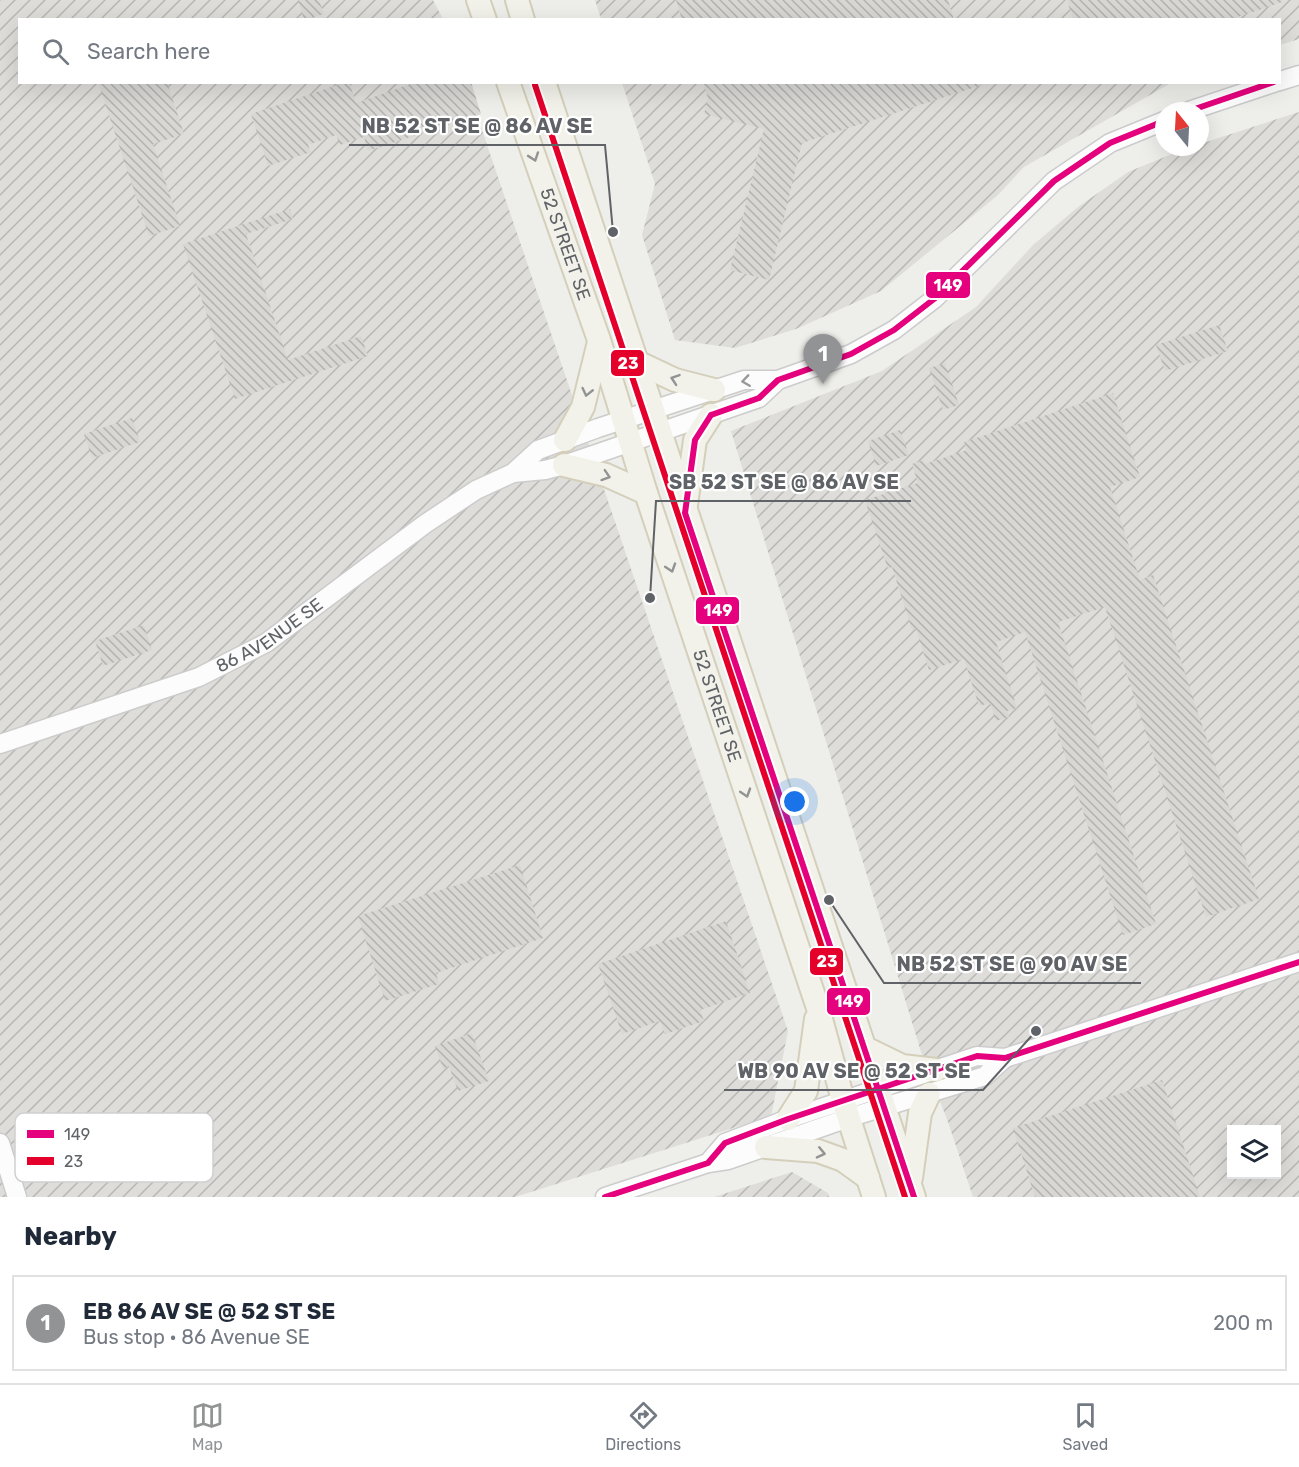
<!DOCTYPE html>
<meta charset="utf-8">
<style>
:root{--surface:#fff;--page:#f6f6f7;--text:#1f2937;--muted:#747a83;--line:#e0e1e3;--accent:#919394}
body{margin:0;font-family:Rubik,sans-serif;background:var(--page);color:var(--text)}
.controls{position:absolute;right:18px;bottom:18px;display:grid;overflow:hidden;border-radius:0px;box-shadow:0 6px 24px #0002}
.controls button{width:54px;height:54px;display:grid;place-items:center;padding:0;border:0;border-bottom:2px solid var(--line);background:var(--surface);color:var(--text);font:30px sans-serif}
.compass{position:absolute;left:1155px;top:102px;width:54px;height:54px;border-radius:50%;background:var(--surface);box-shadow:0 6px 24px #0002;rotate:342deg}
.you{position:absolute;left:795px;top:802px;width:21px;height:21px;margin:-15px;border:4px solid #fff;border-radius:50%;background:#1a73e8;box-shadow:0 0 0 9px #1a73e833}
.badge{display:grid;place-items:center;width:39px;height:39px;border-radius:50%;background:var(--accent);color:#fff;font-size:20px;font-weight:700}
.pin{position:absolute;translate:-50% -50px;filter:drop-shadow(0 2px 3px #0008)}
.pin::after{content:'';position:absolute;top:32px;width:21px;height:18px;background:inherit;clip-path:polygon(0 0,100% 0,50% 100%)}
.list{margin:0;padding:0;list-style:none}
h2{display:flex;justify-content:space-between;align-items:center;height:78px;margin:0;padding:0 24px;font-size:26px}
h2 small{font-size:20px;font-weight:400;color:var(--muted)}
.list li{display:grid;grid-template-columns:39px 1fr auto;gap:18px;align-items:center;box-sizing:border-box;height:96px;margin:0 12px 12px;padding:0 12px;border:2px solid var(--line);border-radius:0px}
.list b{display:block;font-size:22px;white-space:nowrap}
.list p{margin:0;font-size:20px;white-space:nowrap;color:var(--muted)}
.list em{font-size:20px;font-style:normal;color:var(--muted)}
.icon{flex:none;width:33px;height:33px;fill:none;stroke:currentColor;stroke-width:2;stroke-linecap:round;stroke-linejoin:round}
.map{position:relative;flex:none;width:1299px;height:1197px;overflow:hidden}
.search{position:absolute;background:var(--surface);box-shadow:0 6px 24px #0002;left:18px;right:18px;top:18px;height:66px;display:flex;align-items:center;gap:15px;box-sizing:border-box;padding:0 21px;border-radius:0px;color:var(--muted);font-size:22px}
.sheet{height:186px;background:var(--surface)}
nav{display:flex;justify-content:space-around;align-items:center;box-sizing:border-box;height:84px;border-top:2px solid var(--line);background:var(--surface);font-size:16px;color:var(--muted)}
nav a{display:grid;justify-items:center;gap:3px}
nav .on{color:var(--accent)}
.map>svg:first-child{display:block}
.industrial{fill:url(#industrial-furrows);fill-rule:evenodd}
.building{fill:url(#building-back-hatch)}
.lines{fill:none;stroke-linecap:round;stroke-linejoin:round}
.minor-casing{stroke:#cbcccb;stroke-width:21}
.major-casing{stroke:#d4cfba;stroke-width:26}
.minor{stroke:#fcfcfc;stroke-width:18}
.major{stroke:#f2f2ea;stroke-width:22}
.bus-1-casing{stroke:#fff;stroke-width:10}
.bus-2-casing{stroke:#fff;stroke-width:10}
.bus-1{stroke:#e5007d;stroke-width:6}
.bus-2{stroke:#e4002b;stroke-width:6}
.oneway{stroke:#929494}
.oneway2{stroke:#96989a}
.labels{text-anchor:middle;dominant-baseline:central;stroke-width:4.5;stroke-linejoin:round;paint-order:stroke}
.street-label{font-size:18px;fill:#5f6266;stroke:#fff}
.key{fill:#fff;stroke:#cfd0d1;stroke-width:1.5}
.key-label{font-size:16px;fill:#5f6266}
.leader{fill:none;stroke:#5f6266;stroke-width:2}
.callout-dot{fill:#5f6266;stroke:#fff;stroke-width:2}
.callout-label{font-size:20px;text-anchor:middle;font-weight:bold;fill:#5f6266;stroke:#fff;stroke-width:4.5;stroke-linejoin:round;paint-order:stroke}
.line-badge{stroke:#fff;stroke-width:2}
.badge-label{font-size:16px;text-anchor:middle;font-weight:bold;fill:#fff}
</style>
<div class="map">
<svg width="1299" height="1197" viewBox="0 0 1299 1197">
<defs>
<pattern id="industrial-furrows" width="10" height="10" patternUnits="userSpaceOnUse" patternTransform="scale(1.5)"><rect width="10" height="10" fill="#deddda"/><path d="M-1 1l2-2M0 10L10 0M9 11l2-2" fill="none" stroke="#b7b7b5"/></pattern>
<pattern id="building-back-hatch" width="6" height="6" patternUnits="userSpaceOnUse" patternTransform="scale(1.5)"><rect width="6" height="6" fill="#d8d7d4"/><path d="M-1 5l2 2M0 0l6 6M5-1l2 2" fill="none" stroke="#b2b2b0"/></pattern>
</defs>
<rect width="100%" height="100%" fill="#eeeeea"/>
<path class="industrial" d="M0,0H433L443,19L20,20V82L466,83L788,1031L771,1116L515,1197H0Z
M595,0H1299V39L1280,45V20L601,19Z
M622,83H1171L1024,167L998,195L881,291L796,329L735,348L675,340L642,235L655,184Z
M1299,112V1197H973L948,1122L922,1055L731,431L882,371L976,307L1033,245L1078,207L1128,172L1189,147H1200V144ZM1232,1130H1276V1174H1232Z
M792,1172L828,1193L829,1197H714Z"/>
<path class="building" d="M298,0H319L324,14L304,20Z
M676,0H948L954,20H682Z
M1067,0H1282V2L1229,20H1073Z
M98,82H167L184,134L153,144L180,226L149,236Z
M346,82H349L356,103L417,82H471L481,114L368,151L364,137L340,145L336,135L308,145L311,152L268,166L251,114Z
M703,82H981L982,85L802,143L769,280L730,270L764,129L704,114L708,98Z
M290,209L293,219L246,234L288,360L361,336L368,356L235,399L183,244Z
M1219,325L1228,351L1165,371L1156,345Z
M945,363L959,405L943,410L929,368Z
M1113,393L1140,477L1110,487L1140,580L1153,575L1259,899L1206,917L1105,607L1058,622L1156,924L1123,935L1025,632L996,642L1017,708L1007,711L1009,717L996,721L990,703L979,706L964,659L929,670L916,629L912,630L892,567L888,569L865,500L918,483L912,464L924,460L925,464L967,450L964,442Z
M132,418L140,442L92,458L84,434Z
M900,430L909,455L876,466L868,441Z
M144,625L152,650L103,666L95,641Z
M520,865L543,938L436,973L439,984L385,1001L358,916Z
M726,921L750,993L700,1010L704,1021L665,1034L660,1021L622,1034L598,964Z
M472,1033L489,1081L458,1091L449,1066L443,1069L435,1046Z
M1162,1080L1200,1197H1035L1013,1128Z"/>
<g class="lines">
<g class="minor-casing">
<g id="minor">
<path d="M1280,81L1299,75"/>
<path d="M1189,111L1276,82"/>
<path d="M513,473L545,470L564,465L759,398L778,380"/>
<path id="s1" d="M0,744L199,677L266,643L425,524L476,490L513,473L538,450L598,428L744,380H778L851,354L894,330L934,299L1054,181L1110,143L1164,121"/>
<path d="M0,1143L17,1197"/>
<path d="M708,1163L725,1143L788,1119L977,1056L1005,1058L1299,962"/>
<path d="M605,1197L708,1163L728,1160L848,1118L985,1076L1005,1058"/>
</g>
</g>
<g class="major-casing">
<g id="major">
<path d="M478,0L485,20"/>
<path d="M517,0L523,20"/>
<path id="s2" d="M508,82L599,340L646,493L818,1008L843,1100L874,1197"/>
<path d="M544,82L914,1197"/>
<path d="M637,362L675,380L714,390"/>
<path d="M565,440L583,407L599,342"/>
<path d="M564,465L606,475L646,493"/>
<path d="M686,505L695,440L711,415"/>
<path d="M865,1048L902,1066L936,1070"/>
<path d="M788,1119L806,1091L816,1019"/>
<path d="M766,1147L818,1151L843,1160L868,1178"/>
<path d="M911,1178L920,1113L929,1094"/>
</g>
</g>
<use href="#minor" class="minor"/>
<use href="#major" class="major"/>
<g class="bus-1-casing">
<path id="bus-1" d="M1189,111L1274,82
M711,415L695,440L685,513L914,1197
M711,415L759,398L778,380L851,354L894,330L934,299L1054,181L1110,143L1164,121
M605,1197L708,1163L725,1143L788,1119L977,1056L1005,1058L1299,962"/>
</g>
<g class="bus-2-casing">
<path id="bus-2" d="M535,85L905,1197"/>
</g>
<use href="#bus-1" class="bus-1"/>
<use href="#bus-2" class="bus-2"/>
</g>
<defs><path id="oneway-chevron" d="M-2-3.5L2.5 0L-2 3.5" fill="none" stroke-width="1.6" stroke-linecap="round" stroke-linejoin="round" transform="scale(1.5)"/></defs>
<g class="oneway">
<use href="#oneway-chevron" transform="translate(534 157) rotate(71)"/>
<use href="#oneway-chevron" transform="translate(675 379) rotate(-161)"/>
<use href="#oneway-chevron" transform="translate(587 392) rotate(103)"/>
<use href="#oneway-chevron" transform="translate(606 476) rotate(18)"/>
<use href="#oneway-chevron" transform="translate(671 568) rotate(72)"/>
<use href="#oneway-chevron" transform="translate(746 793) rotate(72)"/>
<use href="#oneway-chevron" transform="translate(821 1153) rotate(13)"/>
</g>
<use class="oneway2" href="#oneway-chevron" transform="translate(746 381) rotate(172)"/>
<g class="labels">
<g class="street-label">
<text stroke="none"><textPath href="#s2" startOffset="172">52 STREET SE</textPath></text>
<text stroke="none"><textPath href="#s1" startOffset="292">86 AVENUE SE</textPath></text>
<text stroke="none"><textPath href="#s2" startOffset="658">52 STREET SE</textPath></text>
</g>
</g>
<rect x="15" y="1113" width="198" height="69" rx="9" class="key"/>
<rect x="27" y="1130" width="27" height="8" fill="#e5007d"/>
<rect x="27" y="1157" width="27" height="8" fill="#e4002b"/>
<g class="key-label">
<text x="64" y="1140">149</text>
<text x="64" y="1167">23</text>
</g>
<path class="leader" d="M613 232L605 145H349M650 598L656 501H911M829 900L884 983H1141M1036 1031L983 1090H724"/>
<g class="callout-dot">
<circle cx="613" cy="232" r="6"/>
<circle cx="650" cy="598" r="6"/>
<circle cx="829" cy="900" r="6"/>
<circle cx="1036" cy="1031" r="6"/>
</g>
<g class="callout-label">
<text x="477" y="133">NB 52 ST SE @ 86 AV SE</text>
<text x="784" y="489">SB 52 ST SE @ 86 AV SE</text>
<text x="1012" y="971">NB 52 ST SE @ 90 AV SE</text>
<text x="854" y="1078">WB 90 AV SE @ 52 ST SE</text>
</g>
<g class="line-badge">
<rect x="925" y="271" width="46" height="28" rx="6" fill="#e5007d"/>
<rect x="610" y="349" width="35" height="28" rx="6" fill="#e4002b"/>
<rect x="695" y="596" width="45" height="29" rx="6" fill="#e5007d"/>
<rect x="809" y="947" width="35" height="29" rx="6" fill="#e4002b"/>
<rect x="826" y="987" width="45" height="29" rx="6" fill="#e5007d"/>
</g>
<g class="badge-label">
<text x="948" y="291">149</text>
<text x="628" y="369">23</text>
<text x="718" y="616">149</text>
<text x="827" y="967">23</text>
<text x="849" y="1007">149</text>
</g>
</svg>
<div class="controls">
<button><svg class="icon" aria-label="layers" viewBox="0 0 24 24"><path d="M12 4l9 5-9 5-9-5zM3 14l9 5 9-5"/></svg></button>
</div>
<svg class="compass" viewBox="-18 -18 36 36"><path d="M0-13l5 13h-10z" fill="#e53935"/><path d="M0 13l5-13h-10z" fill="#747a83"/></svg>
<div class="you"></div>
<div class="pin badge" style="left:823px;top:384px">1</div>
<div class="search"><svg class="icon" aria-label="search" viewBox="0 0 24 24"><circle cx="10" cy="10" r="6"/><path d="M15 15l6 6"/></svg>Search here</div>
</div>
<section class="sheet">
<h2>Nearby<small></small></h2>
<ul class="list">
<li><span class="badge">1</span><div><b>EB 86 AV SE @ 52 ST SE</b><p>Bus stop · 86 Avenue SE</p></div><em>200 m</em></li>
</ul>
</section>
<nav>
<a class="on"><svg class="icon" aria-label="map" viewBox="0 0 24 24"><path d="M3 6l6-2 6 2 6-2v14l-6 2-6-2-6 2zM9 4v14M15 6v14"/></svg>Map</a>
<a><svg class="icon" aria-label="directions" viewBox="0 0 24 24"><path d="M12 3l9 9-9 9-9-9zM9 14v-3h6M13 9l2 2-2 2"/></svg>Directions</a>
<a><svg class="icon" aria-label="saved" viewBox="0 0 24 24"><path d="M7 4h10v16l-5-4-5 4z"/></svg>Saved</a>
</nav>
